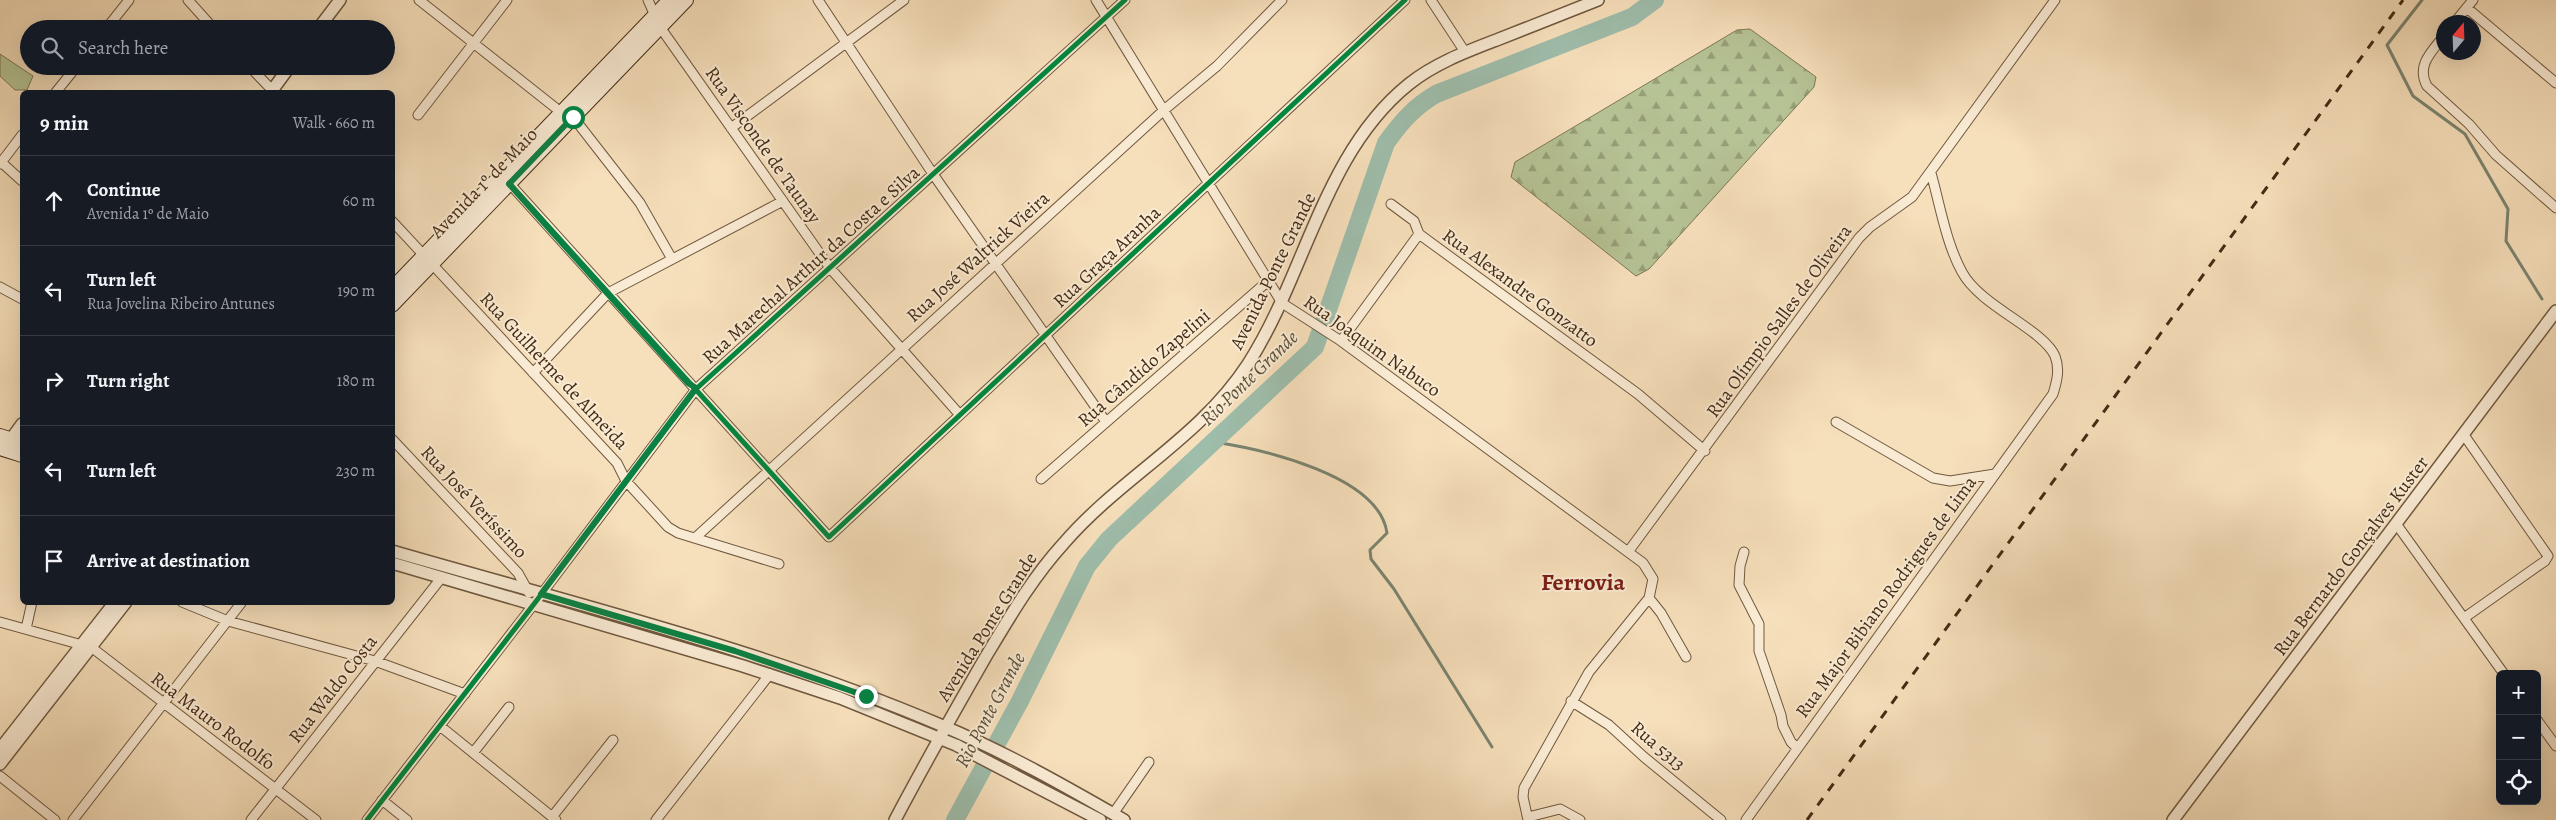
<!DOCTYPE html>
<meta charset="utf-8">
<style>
:root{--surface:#171b24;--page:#242831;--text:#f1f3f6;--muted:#9ea1a6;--line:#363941}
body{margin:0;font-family:Alegreya,serif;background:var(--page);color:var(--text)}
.controls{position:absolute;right:15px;bottom:15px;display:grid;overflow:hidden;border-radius:8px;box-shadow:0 5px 20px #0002}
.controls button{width:45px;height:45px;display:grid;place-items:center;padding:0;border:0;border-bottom:1px solid var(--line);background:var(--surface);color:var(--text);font:25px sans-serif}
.compass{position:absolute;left:2436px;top:15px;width:45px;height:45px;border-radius:50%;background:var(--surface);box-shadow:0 5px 20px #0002;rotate:19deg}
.stop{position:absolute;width:15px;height:15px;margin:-11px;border:4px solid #0b8043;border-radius:50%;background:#fff}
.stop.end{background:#0b8043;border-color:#fff;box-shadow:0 1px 5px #0008}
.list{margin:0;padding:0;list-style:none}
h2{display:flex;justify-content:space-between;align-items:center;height:65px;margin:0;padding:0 20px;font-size:21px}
h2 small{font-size:16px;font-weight:400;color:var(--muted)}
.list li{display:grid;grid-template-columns:32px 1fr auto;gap:15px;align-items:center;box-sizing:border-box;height:90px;padding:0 20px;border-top:1px solid var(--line)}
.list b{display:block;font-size:19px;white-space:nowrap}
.list p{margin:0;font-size:16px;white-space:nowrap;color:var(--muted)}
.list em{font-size:16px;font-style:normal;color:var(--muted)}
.icon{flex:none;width:28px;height:28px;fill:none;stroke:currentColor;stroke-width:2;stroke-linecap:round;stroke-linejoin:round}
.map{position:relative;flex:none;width:2556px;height:820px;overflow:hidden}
.search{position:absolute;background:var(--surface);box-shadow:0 5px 20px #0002;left:20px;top:20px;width:375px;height:55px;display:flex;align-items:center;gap:12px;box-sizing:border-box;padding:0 18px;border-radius:28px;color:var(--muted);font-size:19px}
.panel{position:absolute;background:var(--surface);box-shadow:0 5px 20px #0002;left:20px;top:90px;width:375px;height:515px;border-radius:8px}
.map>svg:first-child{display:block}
.grass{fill:#b6c395;stroke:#7d7754}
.forest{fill:url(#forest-firs);stroke:#7d7754}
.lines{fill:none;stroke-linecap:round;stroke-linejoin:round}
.stream{stroke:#7a836f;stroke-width:3}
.river{stroke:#9ebdab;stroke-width:18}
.minor-casing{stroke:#70583e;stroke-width:11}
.tertiary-casing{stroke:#70583e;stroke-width:14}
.secondary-casing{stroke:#442b14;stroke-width:16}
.minor{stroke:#f9ead3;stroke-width:9}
.tertiary{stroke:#f9ead3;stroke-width:11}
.secondary{stroke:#f9ead3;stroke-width:14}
.rail{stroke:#442b14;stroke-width:3;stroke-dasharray:9 9;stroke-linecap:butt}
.cycleway-casing{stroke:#f9ead3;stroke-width:8}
.cycleway{stroke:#00873e;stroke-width:5}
.route{stroke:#0b8043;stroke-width:6}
.labels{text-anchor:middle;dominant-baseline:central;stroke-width:4;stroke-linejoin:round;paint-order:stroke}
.street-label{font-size:19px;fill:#442b14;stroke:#f9ead3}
.water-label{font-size:20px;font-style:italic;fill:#5a503a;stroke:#f9ead3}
.district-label{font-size:24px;font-weight:bold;fill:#7a1f14;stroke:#f9ead3}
</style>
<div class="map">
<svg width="2556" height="820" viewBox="0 0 2556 820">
<defs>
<pattern id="forest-firs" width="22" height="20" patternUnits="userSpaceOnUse" patternTransform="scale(1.25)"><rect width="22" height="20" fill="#b6c395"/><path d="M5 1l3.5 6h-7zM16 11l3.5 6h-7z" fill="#969f78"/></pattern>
</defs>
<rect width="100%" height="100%" fill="#f6dfbb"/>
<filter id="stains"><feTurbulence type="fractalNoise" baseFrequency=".004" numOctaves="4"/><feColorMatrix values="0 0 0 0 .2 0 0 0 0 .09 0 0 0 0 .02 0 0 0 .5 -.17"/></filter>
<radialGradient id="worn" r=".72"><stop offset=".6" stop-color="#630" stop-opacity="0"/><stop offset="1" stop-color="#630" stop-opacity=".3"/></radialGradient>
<path class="grass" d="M0,54L33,76L27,90H15L0,76Z"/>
<path class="forest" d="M1750,29L1816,77L1814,87L1649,269L1636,276L1511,177L1515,162L1737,30Z"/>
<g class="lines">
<path class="stream" d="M2422,0L2387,45L2413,96L2465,134L2508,209L2506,241L2542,299
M1214,442C1261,449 1379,475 1387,533L1370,550L1371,559L1394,589L1492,747"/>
<path class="river" d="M955,820L1020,701L1087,566L1109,539L1315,347L1386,143C1401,122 1414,107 1436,94L1632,17L1655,0"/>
<g class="minor-casing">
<path id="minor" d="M188,0L214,29
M419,0L562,113
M648,0L660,27L830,268L960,415
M818,0L933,174L1106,422
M1096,0L1282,303L1341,341L1643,563L1653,579L1649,598L1661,613L1686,657
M1431,0L1465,52
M2467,8L2556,83
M2455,22L2473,0
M106,29L129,0
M2444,36C2431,52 2416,66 2427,86L2469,124L2496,155L2556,208
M249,66L274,92
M56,92L77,66
M418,115L507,0
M573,117L640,203L672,259
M731,128L904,0
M0,161L22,181
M0,164L22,135
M509,183L829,537L1405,0
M1391,204L1414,221L1419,234
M392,221L617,463L626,481L668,527L678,533L779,564
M0,287L22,299
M1341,341L1419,234L1638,394L1705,451
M533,373L608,293L783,201
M1836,422L1933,478L1950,481L1995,474
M392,439L518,573L529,593
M1041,479L1268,281
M2397,525L2504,674
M695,538L1164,110L1217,66L1282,0
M1628,552L1859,238L1870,227L1912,197L2055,0
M1744,552L1740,566L1739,585L1759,624V651L1781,715L1783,726L1791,742L1797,748
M182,602L228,621L375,661L465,694
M2464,618L2545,561L2548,556L2464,435
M0,622L82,645
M26,629L32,602
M91,647L316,820
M1571,701L1609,725L1644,757L1721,820
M2537,720L2556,746
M440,726L556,820
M473,753L509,707
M0,776L55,820
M382,800L407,820
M1113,814L1149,762
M552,817L613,740
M1528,817L1560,809L1580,820
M73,820L242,602
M251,820L442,577
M367,820L534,604L696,389L1125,0
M656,820L770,674
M1528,820L1523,797L1524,788L1589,672L1649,598
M1746,820L2053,394C2057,381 2060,369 2055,356C2043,329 1980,306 1962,272C1946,243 1940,205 1931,173"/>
</g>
<g class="tertiary-casing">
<path id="tertiary" d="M318,29L340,0
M271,92L290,66
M6,446L22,424
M392,551C575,604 768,651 943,726C1005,752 1065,786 1124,820
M392,563L743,666L840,698L956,745L1100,820
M0,749L115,602
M0,764L126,602
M895,820C924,765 954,712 985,658C1009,618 1032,578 1064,543C1121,477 1199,439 1248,364C1306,274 1323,153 1409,84C1435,63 1468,51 1499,39C1532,26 1565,13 1598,0
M2173,820L2556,311"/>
</g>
<g class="secondary-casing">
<path id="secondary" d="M392,289L670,0
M392,305L686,0
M0,436L22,443
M0,448L22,455"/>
</g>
<use href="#minor" class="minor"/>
<use href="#tertiary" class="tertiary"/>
<use href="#secondary" class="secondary"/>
<path class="rail" d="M1807,820L2403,0"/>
<g class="cycleway-casing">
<path id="cycleway" d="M509,183L829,537L1405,0
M367,820L534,604L696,389L1125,0"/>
</g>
<use href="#cycleway" class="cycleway"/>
</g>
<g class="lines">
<path class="route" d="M573,117L509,184L688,383L696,388L541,594L735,651L866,696"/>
</g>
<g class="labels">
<g class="street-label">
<text transform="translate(763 145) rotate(55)">Rua Visconde de Taunay</text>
<text transform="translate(484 183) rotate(-46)">Avenida 1º de Maio</text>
<text transform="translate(978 257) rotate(-42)">Rua José Waltrick Vieira</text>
<text transform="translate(1107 257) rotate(-43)">Rua Graça Aranha</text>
<text transform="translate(811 265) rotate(-42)">Rua Marechal Arthur da Costa e Silva</text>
<text transform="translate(1273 271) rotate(-64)">Avenida Ponte Grande</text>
<text transform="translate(1520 288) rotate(36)">Rua Alexandre Gonzatto</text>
<text transform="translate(1779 321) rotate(-54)">Rua Olímpio Salles de Oliveira</text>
<text transform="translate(1372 346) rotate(35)">Rua Joaquim Nabuco</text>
<text transform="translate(1144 368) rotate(-41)">Rua Cândido Zapelini</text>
<text transform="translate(554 371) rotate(47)">Rua Guilherme de Almeida</text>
<text transform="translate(474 502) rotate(47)">Rua José Veríssimo</text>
<text transform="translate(2351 556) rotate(-53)">Rua Bernardo Gonçalves Kuster</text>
<text transform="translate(1886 597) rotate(-54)">Rua Major Bibiano Rodrigues de Lima</text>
<text transform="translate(987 627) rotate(-58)">Avenida Ponte Grande</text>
<text transform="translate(333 689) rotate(-52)">Rua Waldo Costa</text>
<text transform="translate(213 721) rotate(37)">Rua Mauro Rodolfo</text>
<text transform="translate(1658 746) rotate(41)">Rua 5313</text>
</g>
<g class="water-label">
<text transform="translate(1249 378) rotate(-44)">Rio Ponte Grande</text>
<text transform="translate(990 710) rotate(-62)">Rio Ponte Grande</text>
</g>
<g class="district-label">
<text x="1583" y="582">Ferrovia</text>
</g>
</g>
<rect width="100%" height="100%" filter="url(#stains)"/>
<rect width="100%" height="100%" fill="url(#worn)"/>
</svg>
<div class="controls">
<button>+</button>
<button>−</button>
<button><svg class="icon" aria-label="locate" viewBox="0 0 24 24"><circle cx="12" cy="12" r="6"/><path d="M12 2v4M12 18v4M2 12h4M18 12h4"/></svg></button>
</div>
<svg class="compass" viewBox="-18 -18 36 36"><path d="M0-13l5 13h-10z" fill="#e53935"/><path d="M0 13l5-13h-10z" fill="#9ea1a6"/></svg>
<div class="stop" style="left:573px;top:117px"></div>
<div class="stop end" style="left:866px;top:696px"></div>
<div class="search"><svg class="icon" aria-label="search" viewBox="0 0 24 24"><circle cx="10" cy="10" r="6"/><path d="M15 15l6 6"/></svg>Search here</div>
<section class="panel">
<h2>9 min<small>Walk · 660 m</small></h2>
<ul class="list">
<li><svg class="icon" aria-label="ahead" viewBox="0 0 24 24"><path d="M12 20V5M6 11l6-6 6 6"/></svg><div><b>Continue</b><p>Avenida 1º de Maio</p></div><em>60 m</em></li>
<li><svg class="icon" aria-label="left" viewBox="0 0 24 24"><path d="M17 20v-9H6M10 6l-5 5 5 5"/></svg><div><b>Turn left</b><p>Rua Jovelina Ribeiro Antunes</p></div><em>190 m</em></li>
<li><svg class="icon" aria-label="right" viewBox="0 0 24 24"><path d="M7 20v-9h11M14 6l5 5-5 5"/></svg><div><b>Turn right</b></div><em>180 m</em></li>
<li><svg class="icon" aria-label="left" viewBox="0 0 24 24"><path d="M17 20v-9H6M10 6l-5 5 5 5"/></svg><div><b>Turn left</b></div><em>230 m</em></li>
<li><svg class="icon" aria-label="arrive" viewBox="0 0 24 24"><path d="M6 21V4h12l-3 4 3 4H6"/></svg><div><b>Arrive at destination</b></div></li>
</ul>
</section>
</div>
